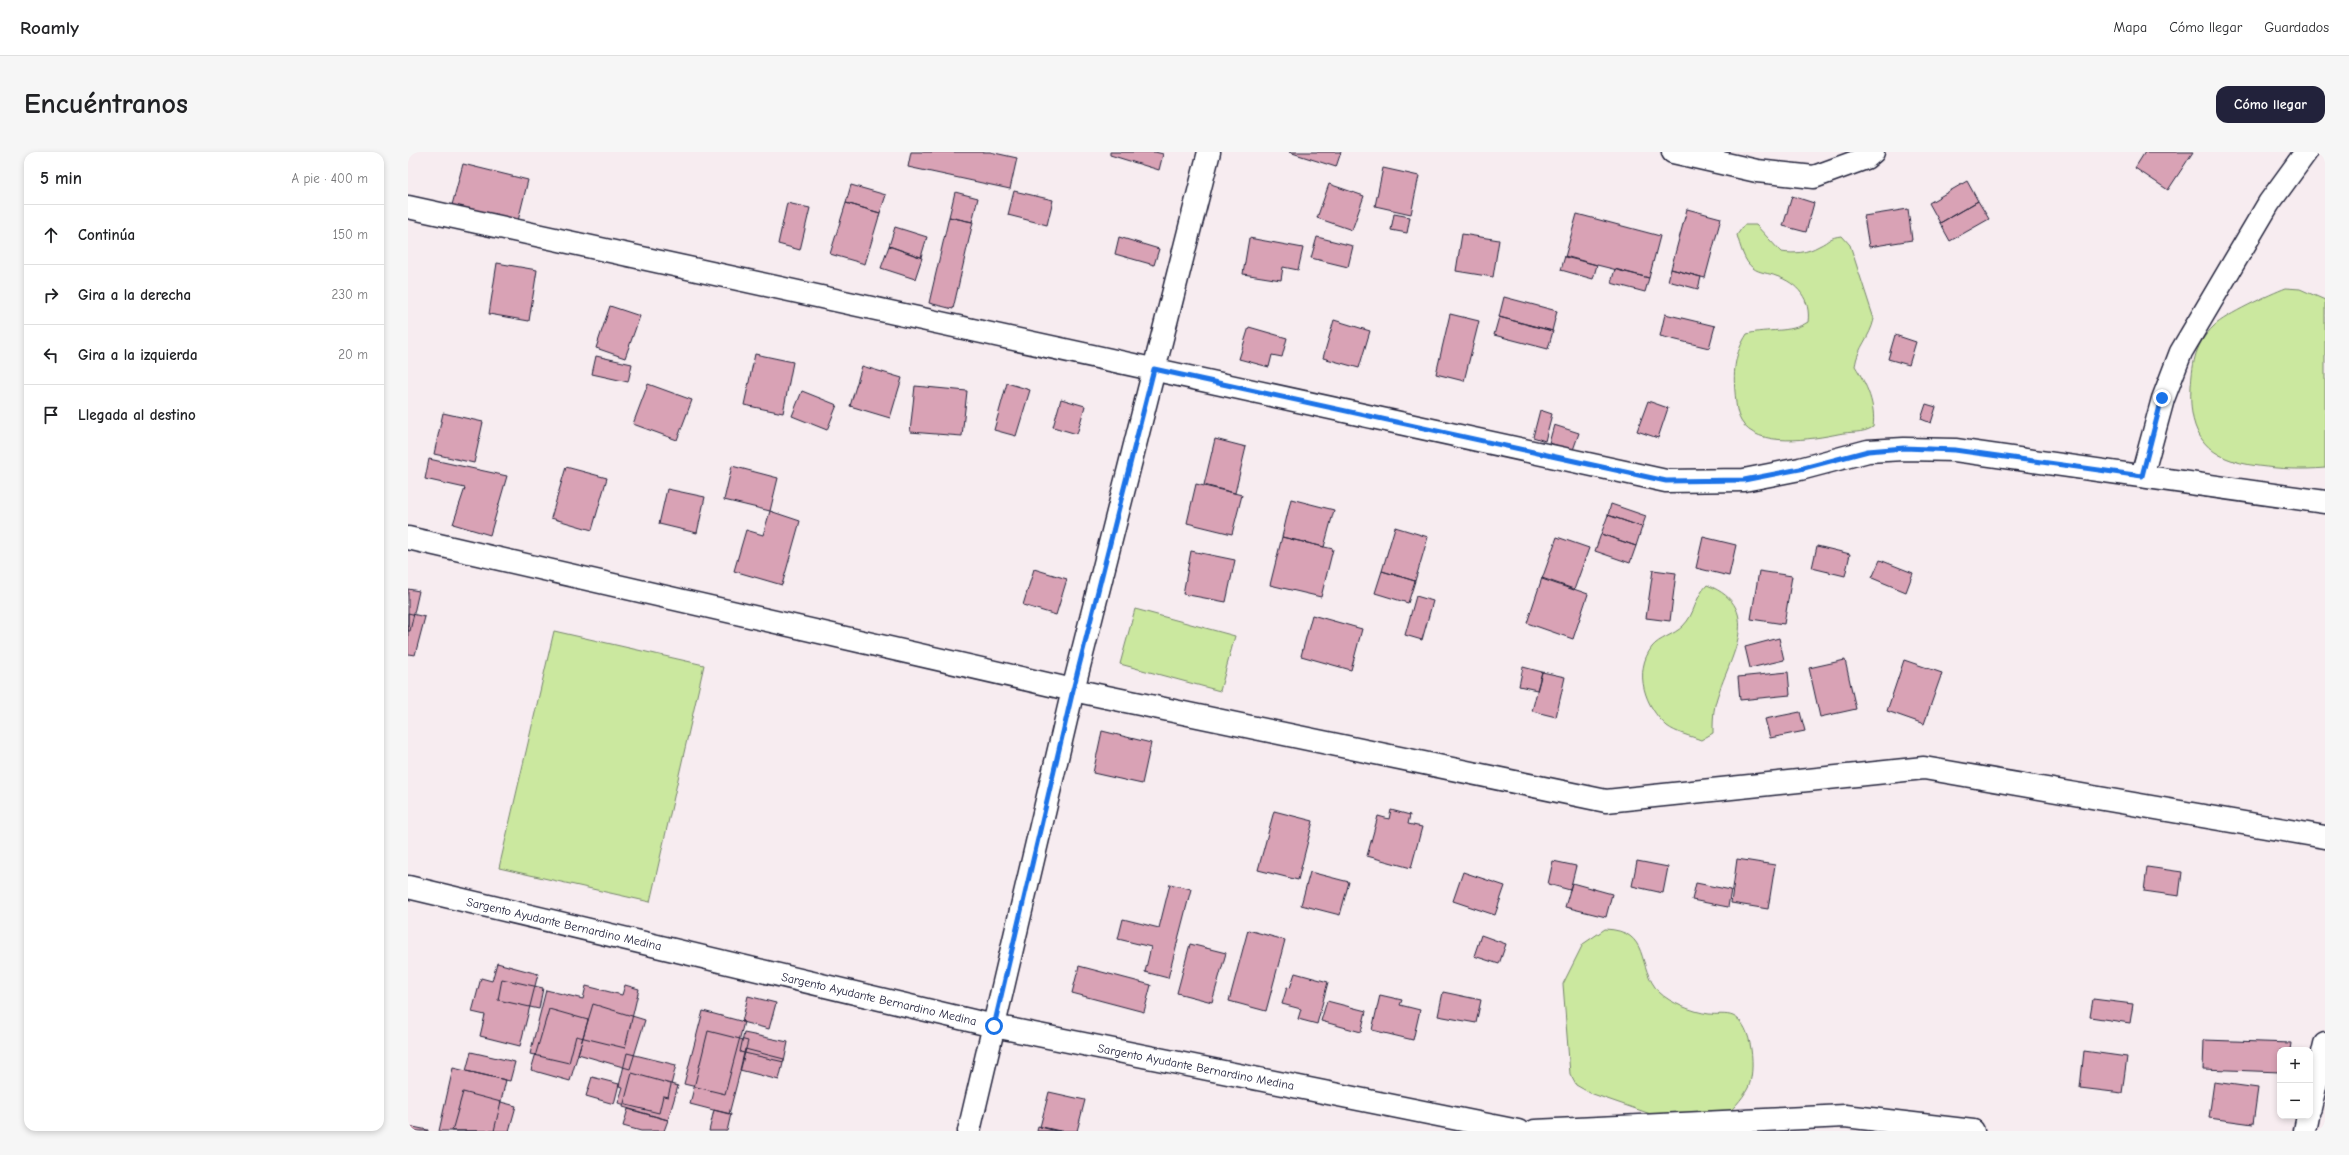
<!DOCTYPE html>
<html lang="es">
<meta charset="utf-8">
<style>
:root{--surface:#fff;--page:#f6f6f6;--text:#202124;--muted:#757577;--line:#e0e0e0;--accent:#22223b}
body{margin:0;font-family:"Comic Neue",sans-serif;background:var(--page);color:var(--text)}
.controls{position:absolute;right:12px;bottom:12px;display:grid;overflow:hidden;border-radius:8px;box-shadow:0 2px 6px #0003}
.controls button{width:36px;height:36px;display:grid;place-items:center;padding:0;border:0;border-bottom:1px solid var(--line);background:var(--surface);color:var(--text);font:20px sans-serif}
.stop{position:absolute;width:12px;height:12px;margin:-9px;border:3px solid #1a73e8;border-radius:50%;background:#fff}
.stop.end{background:#1a73e8;border-color:#fff;box-shadow:0 1px 4px #0008}
.list{margin:0;padding:0;list-style:none}
h2{display:flex;justify-content:space-between;align-items:center;height:52px;margin:0;padding:0 16px;font-size:17px}
h2 small{font-size:13px;font-weight:400;color:var(--muted)}
.list li{display:grid;grid-template-columns:26px 1fr auto;gap:12px;align-items:center;box-sizing:border-box;height:60px;padding:0 16px;border-top:1px solid var(--line)}
.list b{display:block;font-size:15px;white-space:nowrap}
.list em{font-size:13px;font-style:normal;color:var(--muted)}
.icon{flex:none;width:22px;height:22px;fill:none;stroke:currentColor;stroke-width:2;stroke-linecap:round;stroke-linejoin:round}
.map{position:relative;flex:none;width:1917px;height:979px;overflow:hidden;border-radius:12px}
header{display:flex;align-items:center;gap:24px;box-sizing:border-box;height:56px;padding:0 20px;background:var(--surface);border-bottom:1px solid var(--line)}
header strong{font-size:19px}
nav{display:flex;gap:22px;margin-inline-start:auto;font-size:14px}
.intro{display:flex;align-items:center;justify-content:space-between;box-sizing:border-box;height:96px;padding:0 24px}
h1{margin:0;font-size:28px}
.button{padding:10px 18px;border-radius:12px;background:var(--accent);color:#fff;font-size:14px;font-weight:700}
main{display:flex;gap:24px;padding:0 24px}
aside{flex:1;background:var(--surface);border-radius:12px;box-shadow:0 2px 6px #0003}
.map>svg:first-child{display:block}
.green{fill:#cbe89f;stroke:#76856d}
.building{fill:#d9a2b5;stroke:#22223b}
.lines{fill:none;stroke-linecap:round;stroke-linejoin:round}
.minor-casing{stroke:#22223b;stroke-width:25}
.minor{stroke:#fff;stroke-width:22}
.route{stroke:#1a73e8;stroke-width:5}
.labels{text-anchor:middle;dominant-baseline:central;stroke-width:3.5;stroke-linejoin:round;paint-order:stroke}
.street-label{font-size:12px;fill:#22223b;stroke:#fff}
</style>
<header>
<strong>Roamly</strong>
<nav><a>Mapa</a><a>Cómo llegar</a><a>Guardados</a></nav>
</header>
<div class="intro"><h1>Encuéntranos</h1><a class="button">Cómo llegar</a></div>
<main>
<aside>
<h2>5 min<small>A pie · 400 m</small></h2>
<ul class="list">
<li><svg class="icon" aria-label="ahead" viewBox="0 0 24 24"><path d="M12 20V5M6 11l6-6 6 6"/></svg><div><b>Continúa</b></div><em>150 m</em></li>
<li><svg class="icon" aria-label="right" viewBox="0 0 24 24"><path d="M7 20v-9h11M14 6l5 5-5 5"/></svg><div><b>Gira a la derecha</b></div><em>230 m</em></li>
<li><svg class="icon" aria-label="left" viewBox="0 0 24 24"><path d="M17 20v-9H6M10 6l-5 5 5 5"/></svg><div><b>Gira a la izquierda</b></div><em>20 m</em></li>
<li><svg class="icon" aria-label="arrive" viewBox="0 0 24 24"><path d="M6 21V4h12l-3 4 3 4H6"/></svg><div><b>Llegada al destino</b></div></li>
</ul>
</aside>
<div class="map">
<svg width="1917" height="979" viewBox="0 0 1917 979">
<rect width="100%" height="100%" fill="#f7ecf0"/>
<filter id="ink" filterUnits="userSpaceOnUse"><feTurbulence type="fractalNoise" baseFrequency=".025" numOctaves="2"/><feDisplacementMap in="SourceGraphic" scale="8" xChannelSelector="R" yChannelSelector="G"/><feConvolveMatrix kernelMatrix="1 2 1 2 8 2 1 2 1" color-interpolation-filters="sRGB"/></filter>
<g filter="url(#ink)">
<path class="green" d="M1336,73H1348L1373,100C1387,102 1399,101 1411,94C1422,89 1421,85 1434,84L1442,93L1466,167C1462,186 1450,194 1447,214C1459,233 1468,253 1465,275C1454,282 1443,279 1430,282C1405,287 1349,297 1333,269C1328,260 1328,250 1327,240C1325,218 1327,201 1339,182C1360,176 1381,182 1400,170C1403,148 1390,131 1368,124C1361,121 1351,121 1345,116C1336,110 1332,93 1329,83Z
M1878,136L1892,137L1917,148V316C1894,318 1873,317 1850,314C1800,308 1780,285 1783,234C1785,209 1787,192 1806,174C1817,163 1862,142 1878,136Z
M1299,433C1361,457 1317,511 1307,553C1305,562 1305,572 1305,581L1293,588C1283,584 1268,581 1259,574C1237,555 1225,520 1244,495C1251,486 1266,483 1275,474C1288,461 1286,446 1299,433Z
M727,457L827,484L812,539L712,512Z
M146,479L296,513L242,750L91,716Z
M1197,777C1244,779 1227,814 1251,840C1262,851 1285,860 1301,862C1308,863 1318,861 1325,864C1345,872 1348,920 1340,936C1334,948 1324,957 1315,967L1254,966L1182,941L1168,933L1162,922L1155,832L1175,792Z"/>
<path class="building" d="M503,0H582L609,6L602,37L500,15Z
M702,0H747L755,2L751,18L702,3Z
M881,0H933L928,15Z
M1737,0H1785L1760,38L1727,16Z
M55,12L120,28L110,69L44,53Z
M975,16L1011,24L1003,62L967,54Z
M1559,29L1570,49L1532,71L1521,51Z
M921,32L956,44L944,78L909,66Z
M443,33L478,43L472,61L438,51Z
M606,39L645,48L639,73L600,63Z
M547,40L570,46L564,70L541,65Z
M1384,44L1406,51L1398,80L1375,74Z
M1570,49L1581,67L1542,89L1532,71Z
M379,51L402,56L392,98L370,92Z
M438,51L472,61L457,112L422,102Z
M1279,57L1313,66L1297,126L1263,117Z
M1500,57L1504,88L1461,95L1456,64Z
M986,62L1002,65L999,81L983,78Z
M1169,62L1252,84L1241,126L1157,105Z
M541,65L565,70L545,157L521,151Z
M487,75L519,85L513,105L481,94Z
M1054,82L1091,88L1085,125L1048,119Z
M711,85L751,97L746,113L707,102Z
M909,85L945,94L940,115L903,106Z
M841,86L895,96L890,118L875,115L873,128L835,122Z
M481,94L514,106L507,127L473,116Z
M1157,104L1189,113L1185,127L1153,118Z
M89,111L129,118L121,169L81,162Z
M1207,117L1241,126L1237,140L1203,131Z
M1263,117L1293,125L1290,137L1260,129Z
M1096,145L1149,159L1144,179L1091,165Z
M202,154L232,164L217,206L188,196Z
M1042,162L1071,169L1056,229L1028,222Z
M1257,162L1307,174L1301,196L1252,184Z
M1091,165L1145,179L1140,197L1086,183Z
M926,168L962,179L951,216L915,206Z
M841,175L879,186L874,205L864,203L861,215L831,207Z
M1487,183L1508,190L1501,213L1480,207Z
M347,202L385,210L375,261L336,253Z
M188,204L224,212L220,230L184,222Z
M454,214L494,226L482,266L442,254Z
M599,231L622,238L608,284L586,278Z
M240,232L284,248L269,288L225,272Z
M507,234L559,239L554,284L502,280Z
M394,239L429,253L419,278L384,264Z
M653,247L677,254L669,282L645,275Z
M1240,249L1260,256L1250,286L1229,279Z
M1518,252L1528,255L1523,271L1513,267Z
M1132,258L1144,262L1137,289L1125,285Z
M35,261L75,270L66,311L26,302Z
M1146,273L1171,281L1165,298L1141,291Z
M807,287L838,295L827,341L796,333Z
M21,307L99,324L82,383L45,372L57,336L17,327Z
M324,314L370,326L362,359L316,348Z
M158,315L199,326L184,378L143,366Z
M788,332L834,343L824,382L779,371Z
M259,337L297,345L289,381L251,372Z
M883,347L926,358L916,395L874,385Z
M1203,352L1238,364L1234,375L1200,363Z
M362,359L392,369L374,433L326,419L338,378L355,383Z
M1200,363L1234,375L1228,394L1193,382Z
M987,375L1020,385L1007,429L974,419Z
M1193,382L1228,394L1222,411L1187,399Z
M874,385L925,397L913,445L862,433Z
M1149,385L1181,396L1166,438L1134,427Z
M1295,385L1328,393L1321,424L1288,416Z
M1409,394L1442,402L1437,424L1404,416Z
M783,399L827,408L818,450L775,442Z
M1472,408L1505,421L1498,440L1464,426Z
M626,417L659,427L648,463L615,453Z
M1245,418L1268,421L1262,469L1238,466Z
M974,419L1007,429L1000,451L967,441Z
M1351,419L1384,424L1376,472L1343,467Z
M1134,426L1180,442L1165,487L1119,471Z
M0,437L11,439L2,479H0Z
M1008,444L1025,449L1014,488L997,483Z
M0,461L17,465L7,503L0,502Z
M904,463L954,477L943,518L893,504Z
M1371,486L1376,508L1342,516L1337,495Z
M1437,508L1448,557L1412,565L1401,516Z
M1496,508L1534,521L1516,572L1479,559Z
M1115,515L1134,520L1129,538L1111,534Z
M1134,520L1157,525L1148,565L1124,559Z
M1380,520L1382,543L1332,548L1330,525Z
M1392,560L1397,579L1362,586L1357,567Z
M694,579L743,591L734,632L685,621Z
M983,658L1002,663L1000,672L1014,675L1003,716L959,704L970,664L981,667Z
M866,659L905,669L890,728L850,718Z
M1329,707L1367,713L1360,757L1323,751Z
M1145,709L1168,714L1162,738L1140,732Z
M1229,709L1260,715L1255,741L1224,734Z
M1739,715L1774,720L1771,744L1736,739Z
M902,720L941,730L932,763L893,753Z
M1055,720L1097,734L1087,763L1045,749Z
M1164,731L1204,742L1198,765L1157,755Z
M1288,731L1323,738L1320,755L1284,748Z
M762,732L783,737L760,826L737,820L743,795L710,787L715,767L751,776Z
M840,778L877,788L858,859L821,849Z
M1073,783L1098,792L1091,812L1066,804Z
M782,792L818,801L804,850L769,841Z
M89,811L130,822L112,894L72,884L77,863L64,860L73,826L84,829Z
M671,814L743,833L736,860L664,841Z
M887,821L920,830L909,872L890,867L893,857L874,852L879,835L882,836Z
M94,827L135,836L131,857L90,848Z
M217,833L231,837L217,896L168,884L161,911L122,902L138,838L175,847L178,834L214,843Z
M1035,840L1073,848L1068,871L1030,864Z
M972,843L994,848L992,853L1012,858L1005,888L964,878Z
M340,844L368,851L361,877L334,870Z
M1685,847L1725,852L1722,871L1682,865Z
M919,849L958,859L953,880L913,869Z
M185,852L237,868L222,917L170,902Z
M141,857L180,868L162,929L123,918Z
M295,859L336,870L317,942L276,932Z
M300,879L340,889L321,962L282,952Z
M336,881L380,890L376,910L332,900Z
M1796,888L1883,891L1882,898H1872V920L1795,917Z
M337,897L376,907L371,928L332,918Z
M1676,899L1719,905L1714,941L1672,936Z
M63,900L107,910L102,929L58,919Z
M219,901L268,913L260,945L255,944L251,961L210,951L215,935L211,934Z
M45,916L98,928L86,979H31Z
M224,921L270,934L260,968L215,955Z
M184,925L211,932L206,952L178,944Z
M1806,930L1850,936L1845,972L1801,966Z
M55,940L108,954L101,979H44Z
M641,940L677,948L669,979H649L632,975Z
M220,957L260,968L256,979H233L215,974Z
M306,958L323,962L319,979H301Z
M0,974L20,978V979H0Z
M630,974L652,979H629Z"/>
<g class="lines">
<g class="minor-casing">
<path id="minor" d="M1265,0L1349,19L1406,25L1458,6L1465,0
M0,55L1258,329L1336,328L1392,317L1460,299L1496,297L1547,298L1917,350
M1734,324L1755,247L1773,200L1861,51L1898,0
M0,386L665,538L1198,649L1516,616L1917,685
M0,735L586,874L1110,979
M1902,956L1917,892
M561,979L665,538L801,0
M1127,979L1437,964L1565,979
M1897,979L1900,964"/>
</g>
<use href="#minor" class="minor"/>
</g>
</g>
<g class="lines" filter="url(#ink)">
<path class="route" d="M586,874L665,538L746,217L1258,329L1336,328L1392,317L1460,299L1496,296L1547,298L1734,324L1754,246"/>
</g>
<g class="labels">
<g class="street-label">
<text transform="translate(156 772) rotate(13)">Sargento Ayudante Bernardino Medina</text>
<text transform="translate(471 847) rotate(13)">Sargento Ayudante Bernardino Medina</text>
<text transform="translate(788 915) rotate(11)">Sargento Ayudante Bernardino Medina</text>
</g>
</g>
</svg>
<div class="controls">
<button>+</button>
<button>−</button>
</div>
<div class="stop" style="left:586px;top:874px"></div>
<div class="stop end" style="left:1754px;top:246px"></div>
</div>
</main>
